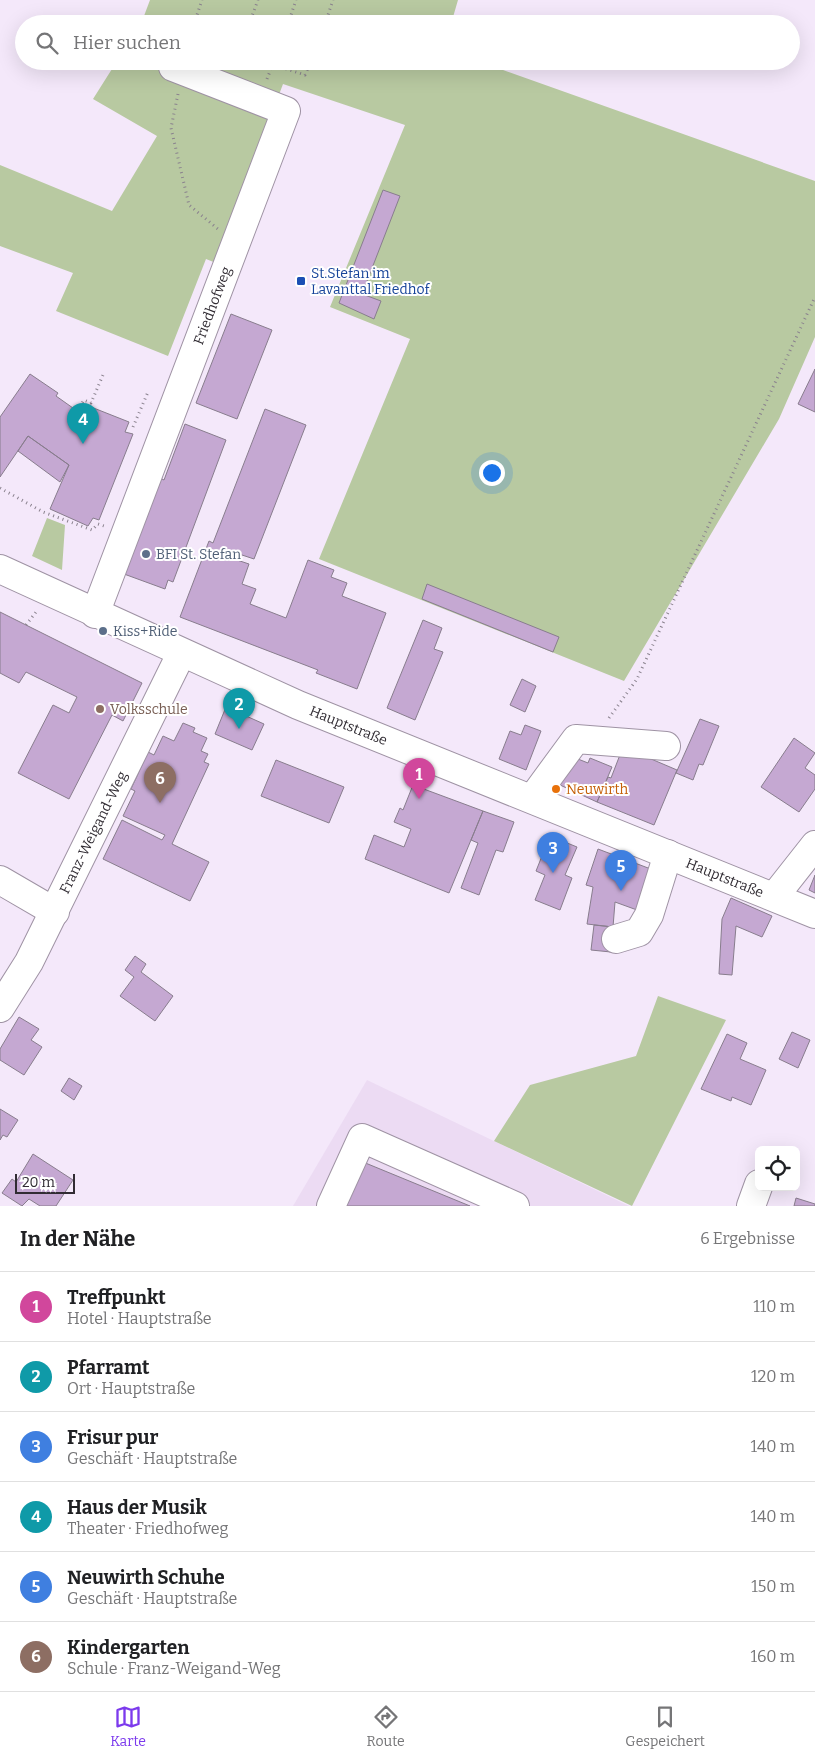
<!DOCTYPE html>
<html lang="de">
<meta charset="utf-8">
<style>
:root{--surface:#fff;--page:#f2f2f2;--text:#202124;--muted:#757577;--line:#e0e0e0;--accent:#7c3aed}
body{margin:0;font-family:Bitter,serif;background:var(--page);color:var(--text)}
.controls{position:absolute;right:15px;bottom:15px;display:grid;overflow:hidden;border-radius:8px;box-shadow:0 5px 20px #0002}
.controls button{width:45px;height:45px;display:grid;place-items:center;padding:0;border:0;border-bottom:1px solid var(--line);background:var(--surface);color:var(--text);font:25px sans-serif}
.scale{position:absolute;left:15px;bottom:12px;width:60px;box-sizing:border-box;padding-left:5px;border:2px solid #312c33;border-top:0;font-size:14px;line-height:18px;white-space:nowrap;color:#312c33;-webkit-text-stroke:4px #fff;paint-order:stroke}
.you{position:absolute;left:491px;top:472px;width:18px;height:18px;margin:-12px;border:4px solid #fff;border-radius:50%;background:#1a73e8;box-shadow:0 0 0 8px #1a73e833}
.badge{display:grid;place-items:center;width:32px;height:32px;border-radius:50%;background:var(--accent);color:#fff;font-size:16px;font-weight:700}
.pin{position:absolute;translate:-50% -41px;filter:drop-shadow(0 1px 2px #0008)}
.pin::after{content:'';position:absolute;top:26px;width:18px;height:15px;background:inherit;clip-path:polygon(0 0,100% 0,50% 100%)}
.list{margin:0;padding:0;list-style:none}
h2{display:flex;justify-content:space-between;align-items:center;height:65px;margin:0;padding:0 20px;font-size:21px}
h2 small{font-size:16px;font-weight:400;color:var(--muted)}
.list li{display:grid;grid-template-columns:32px 1fr auto;gap:15px;align-items:center;box-sizing:border-box;height:70px;padding:0 20px;border-top:1px solid var(--line)}
.list b{display:block;font-size:19px;white-space:nowrap}
.list p{margin:0;font-size:16px;white-space:nowrap;color:var(--muted)}
.list em{font-size:16px;font-style:normal;color:var(--muted)}
.icon{flex:none;width:28px;height:28px;fill:none;stroke:currentColor;stroke-width:2;stroke-linecap:round;stroke-linejoin:round}
.map{position:relative;flex:none;width:815px;height:1206px;overflow:hidden}
.search{position:absolute;background:var(--surface);box-shadow:0 5px 20px #0002;left:15px;right:15px;top:15px;height:55px;display:flex;align-items:center;gap:12px;box-sizing:border-box;padding:0 18px;border-radius:28px;color:var(--muted);font-size:19px}
.sheet{height:485px;background:var(--surface)}
nav{display:flex;justify-content:space-around;align-items:center;box-sizing:border-box;height:70px;border-top:1px solid var(--line);background:var(--surface);font-size:14px;color:var(--muted)}
nav a{display:grid;justify-items:center;gap:2px}
nav .on{color:var(--accent)}
.map>svg:first-child{display:block}
.built{fill:#ecdbf3}
.green{fill:#b8c9a1}
.building{fill:#c5a8d2;stroke:#887d8d}
.lines{fill:none;stroke-linecap:round;stroke-linejoin:round}
.minor-casing{stroke:#9f93a4;stroke-width:30}
.major-casing{stroke:#9f93a4;stroke-width:30}
.path{stroke:#8a828e;stroke-width:3;stroke-dasharray:1 4;stroke-linecap:butt}
.minor{stroke:#fff;stroke-width:28}
.major{stroke:#fff;stroke-width:28}
.transit-dot{fill:#1a4fb4;stroke:#fff;stroke-width:2}
.service-dot{fill:#5c6f8a;stroke:#fff;stroke-width:2}
.education-dot{fill:#8d6e63;stroke:#fff;stroke-width:2}
.food-dot{fill:#e8710a;stroke:#fff;stroke-width:2}
.labels{text-anchor:middle;dominant-baseline:central;stroke-width:4;stroke-linejoin:round;paint-order:stroke}
.transit-label{font-size:14px;fill:#164399;stroke:#fff;text-anchor:start}
.street-label{font-size:14px;fill:#312c33;stroke:#fff}
.service-label{font-size:14px;fill:#4e5e75;stroke:#fff;text-anchor:start}
.education-label{font-size:14px;fill:#785e54;stroke:#fff;text-anchor:start}
.food-label{font-size:14px;fill:#c56008;stroke:#fff;text-anchor:start}
</style>
<div class="map">
<svg width="815" height="1206" viewBox="0 0 815 1206">
<rect width="100%" height="100%" fill="#f4e8fa"/>
<path class="built" d="M367,1080L629,1206H293Z"/>
<path class="green" d="M150,0H458L451,24H141Z
M117,61H478L815,181V337L779,419L624,681L319,559L410,339L330,307L405,125L283,84L216,263L206,259L168,356L56,311L73,273L0,246V165L112,211L157,136L93,99Z
M47,518L65,525L62,570L32,556Z
M658,996L726,1020L632,1206L494,1141L530,1085L636,1056Z"/>
<path class="building" d="M383,190L400,196L362,294L381,301L374,319L339,303Z
M231,314L272,330L237,419L196,403Z
M815,369V412L798,404Z
M30,374L58,393L56,396L80,413L86,405L129,422L125,432L133,434L99,520L93,518L88,526L50,509L69,465L28,436L0,477V417Z
M265,409L306,425L254,559L239,554L237,560L249,564L242,584L256,589L250,604L286,618L308,560L334,570L331,577L347,583L342,596L386,613L357,689L316,673L318,670L180,617L209,541L213,543Z
M185,424L226,440L173,582L168,580L165,589L124,574L160,478L164,480Z
M28,436L69,465L60,482L18,451Z
M427,584L559,637L553,652L422,599Z
M0,612L142,683L123,721L112,715L69,799L18,773L53,705L69,713L77,697L26,672L19,683L0,673Z
M423,620L442,628L434,649L443,652L415,720L387,708Z
M522,679L536,686L525,712L510,705Z
M226,707L264,724L252,750L215,734Z
M700,719L719,726L703,765L699,764L693,780L676,773Z
M183,723L195,728L193,732L207,738L201,751L208,754L204,762L209,764L172,844L209,862L190,901L103,859L122,820L162,840L165,835L123,816L135,791L131,789L148,752L154,755L163,736L174,741Z
M525,725L541,731L526,770L499,759L510,731L521,735Z
M794,738L815,753L805,768L815,775V789L799,812L761,787Z
M623,747L677,770L654,825L597,802L608,777L611,778Z
M573,757L588,763L590,758L612,767L597,802L560,785Z
M276,760L344,787L329,823L261,796Z
M413,785L483,811L449,893L365,859L374,835L404,847L411,829L394,822L400,808L403,810Z
M483,811L514,822L503,852L496,850L479,895L461,888L478,843L471,840Z
M550,836L577,847L565,875L572,878L560,910L535,900L545,875L536,871Z
M598,849L656,871L637,910L615,902L613,927L587,924L593,887L586,885Z
M815,875V893L809,890Z
M731,898L772,916L762,937L736,926L732,975L719,974L722,919Z
M594,925L613,927L611,952L591,950Z
M135,956L146,964L141,972L173,996L155,1021L120,996L134,977L125,970Z
M19,1017L39,1029L31,1040L42,1047L24,1075L0,1060V1049Z
M792,1032L810,1040L798,1068L779,1059Z
M727,1034L747,1043L740,1059L766,1070L751,1105L732,1097L731,1101L701,1089Z
M69,1078L82,1086L74,1100L61,1091Z
M0,1109L18,1120L7,1137L3,1135L0,1140Z
M33,1154L73,1180L56,1206H40L29,1199L22,1206L2,1193L12,1179L16,1182Z
M363,1162L470,1206H344Z
M796,1198L815,1204V1206H794Z"/>
<g class="lines">
<g class="minor-casing">
<g id="minor">
<path id="s1" d="M95,614L286,111L173,67"/>
<path d="M532,799L576,739L666,746"/>
<path d="M0,880L55,912"/>
<path d="M774,897L815,845"/>
<path d="M616,939L639,932L649,915L668,854"/>
<path id="s2" d="M0,1008L29,962L181,654"/>
<path d="M331,1206L362,1138L515,1206"/>
<path d="M751,1206L759,1184"/>
</g>
</g>
<g class="major-casing">
<g id="major">
<path id="s3" d="M0,569L298,705L815,914"/>
</g>
</g>
<path class="path" d="M194,24L202,0
M249,24L258,0
M288,24L296,0
M325,24L333,0
M262,61L305,75L311,61
M267,79L274,61
M178,94L171,128L189,205L218,229
M77,411L84,400L91,403L103,375
M133,427L148,392
M0,488L43,512L92,530L98,524L104,526
M26,625L36,612
M609,718L637,679L815,297"/>
<use href="#minor" class="minor"/>
<use href="#major" class="major"/>
</g>
<rect class="transit-dot" x="296" y="276" width="10" height="10" rx="2.5"/>
<g class="service-dot">
<circle cx="146" cy="554" r="5"/>
<circle cx="103" cy="631" r="5"/>
</g>
<circle class="education-dot" cx="100" cy="709" r="5"/>
<circle class="food-dot" cx="556" cy="789" r="5"/>
<g class="labels">
<g class="transit-label">
<text x="311" y="273">St.Stefan im<tspan x="311" dy="16">Lavanttal Friedhof</tspan></text>
</g>
<g class="street-label">
<text stroke="none"><textPath href="#s1" startOffset="330">Friedhofweg</textPath></text>
<text stroke="none"><textPath href="#s3" startOffset="382">Hauptstraße</textPath></text>
<text stroke="none"><textPath href="#s2" startOffset="199">Franz-Weigand-Weg</textPath></text>
<text stroke="none"><textPath href="#s3" startOffset="788">Hauptstraße</textPath></text>
</g>
<g class="service-label">
<text x="156" y="554">BFI St. Stefan</text>
<text x="113" y="631">Kiss+Ride</text>
</g>
<g class="education-label">
<text x="110" y="709">Volksschule</text>
</g>
<g class="food-label">
<text x="566" y="789">Neuwirth</text>
</g>
</g>
</svg>
<div class="controls">
<button><svg class="icon" aria-label="locate" viewBox="0 0 24 24"><circle cx="12" cy="12" r="6"/><path d="M12 2v4M12 18v4M2 12h4M18 12h4"/></svg></button>
</div>
<div class="scale">20 m</div>
<div class="you"></div>
<div class="pin badge" style="left:419px;top:799px;background:#d1479c">1</div>
<div class="pin badge" style="left:239px;top:729px;background:#0f9aa8">2</div>
<div class="pin badge" style="left:553px;top:873px;background:#3f7fe0">3</div>
<div class="pin badge" style="left:83px;top:444px;background:#0f9aa8">4</div>
<div class="pin badge" style="left:621px;top:891px;background:#3f7fe0">5</div>
<div class="pin badge" style="left:160px;top:803px;background:#8d6e63">6</div>
<div class="search"><svg class="icon" aria-label="search" viewBox="0 0 24 24"><circle cx="10" cy="10" r="6"/><path d="M15 15l6 6"/></svg>Hier suchen</div>
</div>
<section class="sheet">
<h2>In der Nähe<small>6 Ergebnisse</small></h2>
<ul class="list">
<li><span class="badge" style="background:#d1479c">1</span><div><b>Treffpunkt</b><p>Hotel · Hauptstraße</p></div><em>110 m</em></li>
<li><span class="badge" style="background:#0f9aa8">2</span><div><b>Pfarramt</b><p>Ort · Hauptstraße</p></div><em>120 m</em></li>
<li><span class="badge" style="background:#3f7fe0">3</span><div><b>Frisur pur</b><p>Geschäft · Hauptstraße</p></div><em>140 m</em></li>
<li><span class="badge" style="background:#0f9aa8">4</span><div><b>Haus der Musik</b><p>Theater · Friedhofweg</p></div><em>140 m</em></li>
<li><span class="badge" style="background:#3f7fe0">5</span><div><b>Neuwirth Schuhe</b><p>Geschäft · Hauptstraße</p></div><em>150 m</em></li>
<li><span class="badge" style="background:#8d6e63">6</span><div><b>Kindergarten</b><p>Schule · Franz-Weigand-Weg</p></div><em>160 m</em></li>
</ul>
</section>
<nav>
<a class="on"><svg class="icon" aria-label="map" viewBox="0 0 24 24"><path d="M3 6l6-2 6 2 6-2v14l-6 2-6-2-6 2zM9 4v14M15 6v14"/></svg>Karte</a>
<a><svg class="icon" aria-label="directions" viewBox="0 0 24 24"><path d="M12 3l9 9-9 9-9-9zM9 14v-3h6M13 9l2 2-2 2"/></svg>Route</a>
<a><svg class="icon" aria-label="saved" viewBox="0 0 24 24"><path d="M7 4h10v16l-5-4-5 4z"/></svg>Gespeichert</a>
</nav>
